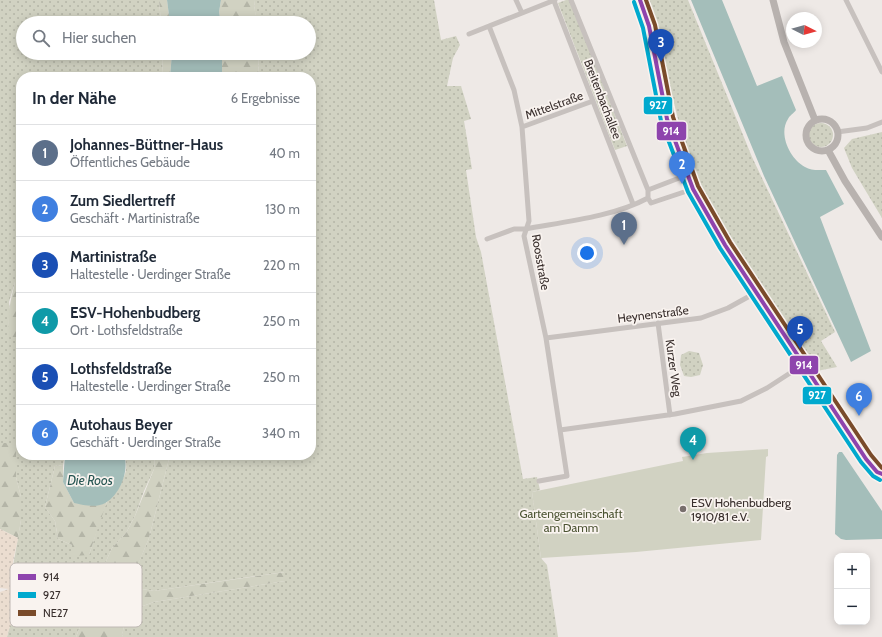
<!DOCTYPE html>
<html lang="de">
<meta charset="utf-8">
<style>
:root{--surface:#fff;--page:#f2f2f3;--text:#1f2937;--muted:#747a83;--line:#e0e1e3;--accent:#2563eb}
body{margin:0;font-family:Cabin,sans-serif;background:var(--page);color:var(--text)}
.controls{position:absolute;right:12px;bottom:12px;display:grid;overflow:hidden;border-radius:8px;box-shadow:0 2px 10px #0003}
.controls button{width:36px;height:36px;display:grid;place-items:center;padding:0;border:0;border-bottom:1px solid var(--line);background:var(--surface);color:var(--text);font:20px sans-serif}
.compass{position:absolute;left:786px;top:12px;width:36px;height:36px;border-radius:50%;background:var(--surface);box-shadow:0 2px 10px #0003;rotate:96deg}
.you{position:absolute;left:587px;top:253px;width:14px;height:14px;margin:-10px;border:3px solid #fff;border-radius:50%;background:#1a73e8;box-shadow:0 0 0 6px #1a73e833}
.badge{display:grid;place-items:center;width:26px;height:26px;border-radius:50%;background:var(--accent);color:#fff;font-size:13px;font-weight:700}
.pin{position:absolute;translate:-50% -33px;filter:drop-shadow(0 1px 2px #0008)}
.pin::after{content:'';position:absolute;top:21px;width:14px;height:12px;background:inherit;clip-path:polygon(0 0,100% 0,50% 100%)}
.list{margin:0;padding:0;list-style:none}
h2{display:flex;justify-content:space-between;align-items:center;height:52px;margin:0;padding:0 16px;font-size:17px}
h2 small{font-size:13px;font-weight:400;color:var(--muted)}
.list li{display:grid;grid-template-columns:26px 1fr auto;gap:12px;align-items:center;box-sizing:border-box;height:56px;padding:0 16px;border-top:1px solid var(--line)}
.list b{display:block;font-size:15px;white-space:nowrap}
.list p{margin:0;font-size:13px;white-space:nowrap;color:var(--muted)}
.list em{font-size:13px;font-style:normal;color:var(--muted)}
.icon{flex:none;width:22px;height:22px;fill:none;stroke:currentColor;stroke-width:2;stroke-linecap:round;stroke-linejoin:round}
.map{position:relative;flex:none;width:882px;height:637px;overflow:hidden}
.search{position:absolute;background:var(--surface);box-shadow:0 2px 10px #0003;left:16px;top:16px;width:300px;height:44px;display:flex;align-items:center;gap:10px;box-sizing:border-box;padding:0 14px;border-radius:22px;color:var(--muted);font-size:15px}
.panel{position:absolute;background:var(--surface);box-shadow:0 2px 10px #0003;left:16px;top:72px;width:300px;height:388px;border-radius:16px}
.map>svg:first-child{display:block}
.grass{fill:url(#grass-dots)}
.forest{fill:url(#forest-firs)}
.sand{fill:url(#sand-dots)}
.garden{fill:#d1d2c2}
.water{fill:#a4beba}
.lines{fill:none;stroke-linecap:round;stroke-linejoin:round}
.street{stroke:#c7c1be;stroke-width:5}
.secondary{stroke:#b8b2af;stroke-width:7}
.bus-1-casing{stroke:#f9f3ef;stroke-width:7}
.bus-2-casing{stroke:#f9f3ef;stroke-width:7}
.bus-3-casing{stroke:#f9f3ef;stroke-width:7}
.bus-1{stroke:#8e44ad;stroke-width:4}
.bus-2{stroke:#00a9ce;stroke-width:4}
.bus-3{stroke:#7a4b2a;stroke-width:4}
.poi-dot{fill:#786f6d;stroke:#f9f3ef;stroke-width:1.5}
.labels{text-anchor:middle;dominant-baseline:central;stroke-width:3.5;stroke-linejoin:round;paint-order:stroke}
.street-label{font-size:12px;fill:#382e2c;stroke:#f9f3ef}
.poi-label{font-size:12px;fill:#382e2c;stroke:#f9f3ef;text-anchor:start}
.park-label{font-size:12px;fill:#4c5433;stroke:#f9f3ef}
.water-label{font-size:13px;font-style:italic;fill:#265552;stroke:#f9f3ef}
.key{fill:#f9f3ef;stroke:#bfb8b4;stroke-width:1}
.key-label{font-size:11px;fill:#382e2c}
.line-badge{stroke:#f9f3ef;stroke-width:1.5}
.badge-label{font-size:11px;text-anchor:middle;font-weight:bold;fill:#fff}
</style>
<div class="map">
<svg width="882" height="637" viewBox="0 0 882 637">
<defs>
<pattern id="grass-dots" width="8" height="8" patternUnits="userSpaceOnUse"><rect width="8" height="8" fill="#d1d2c2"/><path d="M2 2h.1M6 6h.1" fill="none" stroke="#b4b5a7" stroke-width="1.8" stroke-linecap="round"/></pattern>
<pattern id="forest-firs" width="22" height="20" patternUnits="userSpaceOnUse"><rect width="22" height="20" fill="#d1d2c2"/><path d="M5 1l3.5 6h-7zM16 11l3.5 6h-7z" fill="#b4b5a7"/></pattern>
<pattern id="sand-dots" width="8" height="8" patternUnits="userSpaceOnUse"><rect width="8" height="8" fill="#ebddd0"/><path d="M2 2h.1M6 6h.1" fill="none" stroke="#cabeb3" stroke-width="1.8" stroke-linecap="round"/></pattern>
</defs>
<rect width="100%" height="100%" fill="#eee9e6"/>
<path class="grass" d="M0,0H159L161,23H23V53H163L162,77H21V312L20,282H15L9,302L10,311L8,324L20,336L21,329V455H65L63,465L55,466L45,507L55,521L58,539L72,545L89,555C95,538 99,518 107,502C116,484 132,478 124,455H155L154,469L144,491L135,516L126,533L112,548L98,579L76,637H7C12,613 22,612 43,610L54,596C50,594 46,591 42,589C28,585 14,594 12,572L21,520V497L16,477V444L0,443Z
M254,0H434L441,40L456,36L460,45L453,58L447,86H461L471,119L464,121L472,169L466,170L476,237L481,252L523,479L537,477L540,490L532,492L541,558L547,565L558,637H122L126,612L154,602L285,581L284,572L154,591L142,589L131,581L149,538L170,455H311V77H259L258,53H309V23H256Z
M566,0H570L627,146L615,150L558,3Z
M649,0H688L752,157L835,332L821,341L837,367L817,371L801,344L713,210L699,181L681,131L665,67L656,18Z
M809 135a12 12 0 1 1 24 0a12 12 0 1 1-24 0Z
M882,132V218L852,168L844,148L852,139Z
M689,351L699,353L703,365L700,375L691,377L684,376L680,365L681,355Z"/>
<path class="forest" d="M159,0H167L170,23H161Z
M221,0H254L256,23H221L219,12Z
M163,53H172L170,77H162Z
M222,53H258L259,77H222Z
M15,282H20L21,329L20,336L12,339C3,328 12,295 15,282Z
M0,443H16V477L21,497V520L18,538L0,529Z
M155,455H170L149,538L131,582L142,589L154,591L285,572V581L154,602L126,612L122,637H76L98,579L112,548L126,533L135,516L154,469Z
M63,465V482L74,503L100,505L107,501L89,555L72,556V545L58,539L55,521L45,507L55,466Z"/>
<path class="sand" d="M0,529L18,538C15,557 2,587 30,589C40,589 46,590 54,596L51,601L38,614C19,609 11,618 7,637H0V592L9,589L0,588Z"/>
<path class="garden" d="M768,449V456L766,457L761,540L636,552L541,558L532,492L683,461L682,457L707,453Z"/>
<path class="water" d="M167,0H221L219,12L221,23H170Z
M691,0H722L757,86L782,76L796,110C794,113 789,116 788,119C778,134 790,159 805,167C811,171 819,170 826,170L844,204L820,217L871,351L851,362L764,176Z
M172,53H222V77H170Z
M839,452H842L882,511V539L846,540L841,539L835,534L837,455Z
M65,455H124C130,472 118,500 100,505C91,507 83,505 74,503L63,482Z"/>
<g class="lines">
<path class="street" d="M516,0L522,13
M571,0L648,190V198L651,203L693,189
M640,0L649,26L667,119L693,189L725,245L866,459L877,472L882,474
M846,0L882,72
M554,1L633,204
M489,26L514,90L522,127L529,221L524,236L546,338L567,476L539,481
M469,34L555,0
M522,127L593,101
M837,132L867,128L882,122
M648,190L687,175
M487,239L514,229H525C563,222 613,217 648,198
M658,323L670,415
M546,338L701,318L728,308L757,292
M560,430L675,414L741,401L767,388L804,364"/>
<path class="secondary" d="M773,0L784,42L815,120
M806 135a16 16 0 1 1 32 0a16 16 0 1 1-32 0Z
M828,150L845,181L882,237"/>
<g class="bus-1-casing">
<path id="bus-1" d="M640,0L649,26L667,119L693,189L725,245L866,459L877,472L882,474"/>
</g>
<g class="bus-2-casing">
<path id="bus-2" d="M634,2L643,28L661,121L688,192L720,248L861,462L873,476L880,480"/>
</g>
<g class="bus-3-casing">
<path id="bus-3" d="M646,0L655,25L673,117L698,186L730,242L871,455L882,468"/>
</g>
<use href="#bus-1" class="bus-1"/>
<use href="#bus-2" class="bus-2"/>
<use href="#bus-3" class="bus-3"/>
</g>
<circle class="poi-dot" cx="683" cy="509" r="4"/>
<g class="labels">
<g class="street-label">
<text transform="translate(603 99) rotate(69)">Breitenbachallee</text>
<text transform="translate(554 105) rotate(-20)">Mittelstraße</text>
<text transform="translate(541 262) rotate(80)">Roosstraße</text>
<text transform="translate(653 314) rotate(-7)">Heynenstraße</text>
<text transform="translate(674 368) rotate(82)">Kurzer Weg</text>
</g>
<g class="poi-label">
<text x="691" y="502">ESV Hohenbudberg<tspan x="691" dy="14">1910/81 e.V.</tspan></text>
</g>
<g class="park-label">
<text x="571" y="513">Gartengemeinschaft<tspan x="571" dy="14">am Damm</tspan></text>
</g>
<g class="water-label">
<text x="90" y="480">Die Roos</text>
</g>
</g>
<rect x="10" y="563" width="132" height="64" rx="6" class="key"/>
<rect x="18" y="574" width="18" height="6" fill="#8e44ad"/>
<rect x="18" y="592" width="18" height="6" fill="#00a9ce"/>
<rect x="18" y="610" width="18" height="6" fill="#7a4b2a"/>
<g class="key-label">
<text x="43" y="581">914</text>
<text x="43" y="599">927</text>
<text x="43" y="617">NE27</text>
</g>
<g class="line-badge">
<rect x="643" y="96" width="30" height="19" rx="4" fill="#00a9ce"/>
<rect x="656" y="121" width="31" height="20" rx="4" fill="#8e44ad"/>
<rect x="789" y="355" width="30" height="20" rx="4" fill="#8e44ad"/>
<rect x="802" y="386" width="30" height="19" rx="4" fill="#00a9ce"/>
</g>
<g class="badge-label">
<text x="658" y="109">927</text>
<text x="671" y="135">914</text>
<text x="804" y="369">914</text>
<text x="817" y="399">927</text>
</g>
</svg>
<div class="controls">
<button>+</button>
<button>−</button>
</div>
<svg class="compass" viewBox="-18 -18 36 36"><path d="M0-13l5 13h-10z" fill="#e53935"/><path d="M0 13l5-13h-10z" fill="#747a83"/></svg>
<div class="you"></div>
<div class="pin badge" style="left:624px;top:245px;background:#5c6f8a">1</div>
<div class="pin badge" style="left:682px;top:184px;background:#3f7fe0">2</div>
<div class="pin badge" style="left:661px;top:62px;background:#1a4fb4">3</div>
<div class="pin badge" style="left:693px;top:460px;background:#0f9aa8">4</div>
<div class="pin badge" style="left:800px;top:349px;background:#1a4fb4">5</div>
<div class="pin badge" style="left:859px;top:416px;background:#3f7fe0">6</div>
<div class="search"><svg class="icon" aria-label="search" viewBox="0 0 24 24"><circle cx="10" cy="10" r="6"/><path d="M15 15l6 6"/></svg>Hier suchen</div>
<section class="panel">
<h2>In der Nähe<small>6 Ergebnisse</small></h2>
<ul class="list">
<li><span class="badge" style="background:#5c6f8a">1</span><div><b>Johannes-Büttner-Haus</b><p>Öffentliches Gebäude</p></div><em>40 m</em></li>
<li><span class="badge" style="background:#3f7fe0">2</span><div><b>Zum Siedlertreff</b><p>Geschäft · Martinistraße</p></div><em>130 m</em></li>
<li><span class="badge" style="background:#1a4fb4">3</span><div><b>Martinistraße</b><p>Haltestelle · Uerdinger Straße</p></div><em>220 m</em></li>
<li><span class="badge" style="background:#0f9aa8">4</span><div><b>ESV-Hohenbudberg</b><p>Ort · Lothsfeldstraße</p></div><em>250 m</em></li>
<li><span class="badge" style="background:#1a4fb4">5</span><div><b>Lothsfeldstraße</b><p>Haltestelle · Uerdinger Straße</p></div><em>250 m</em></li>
<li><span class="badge" style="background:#3f7fe0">6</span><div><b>Autohaus Beyer</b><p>Geschäft · Uerdinger Straße</p></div><em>340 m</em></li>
</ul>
</section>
</div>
